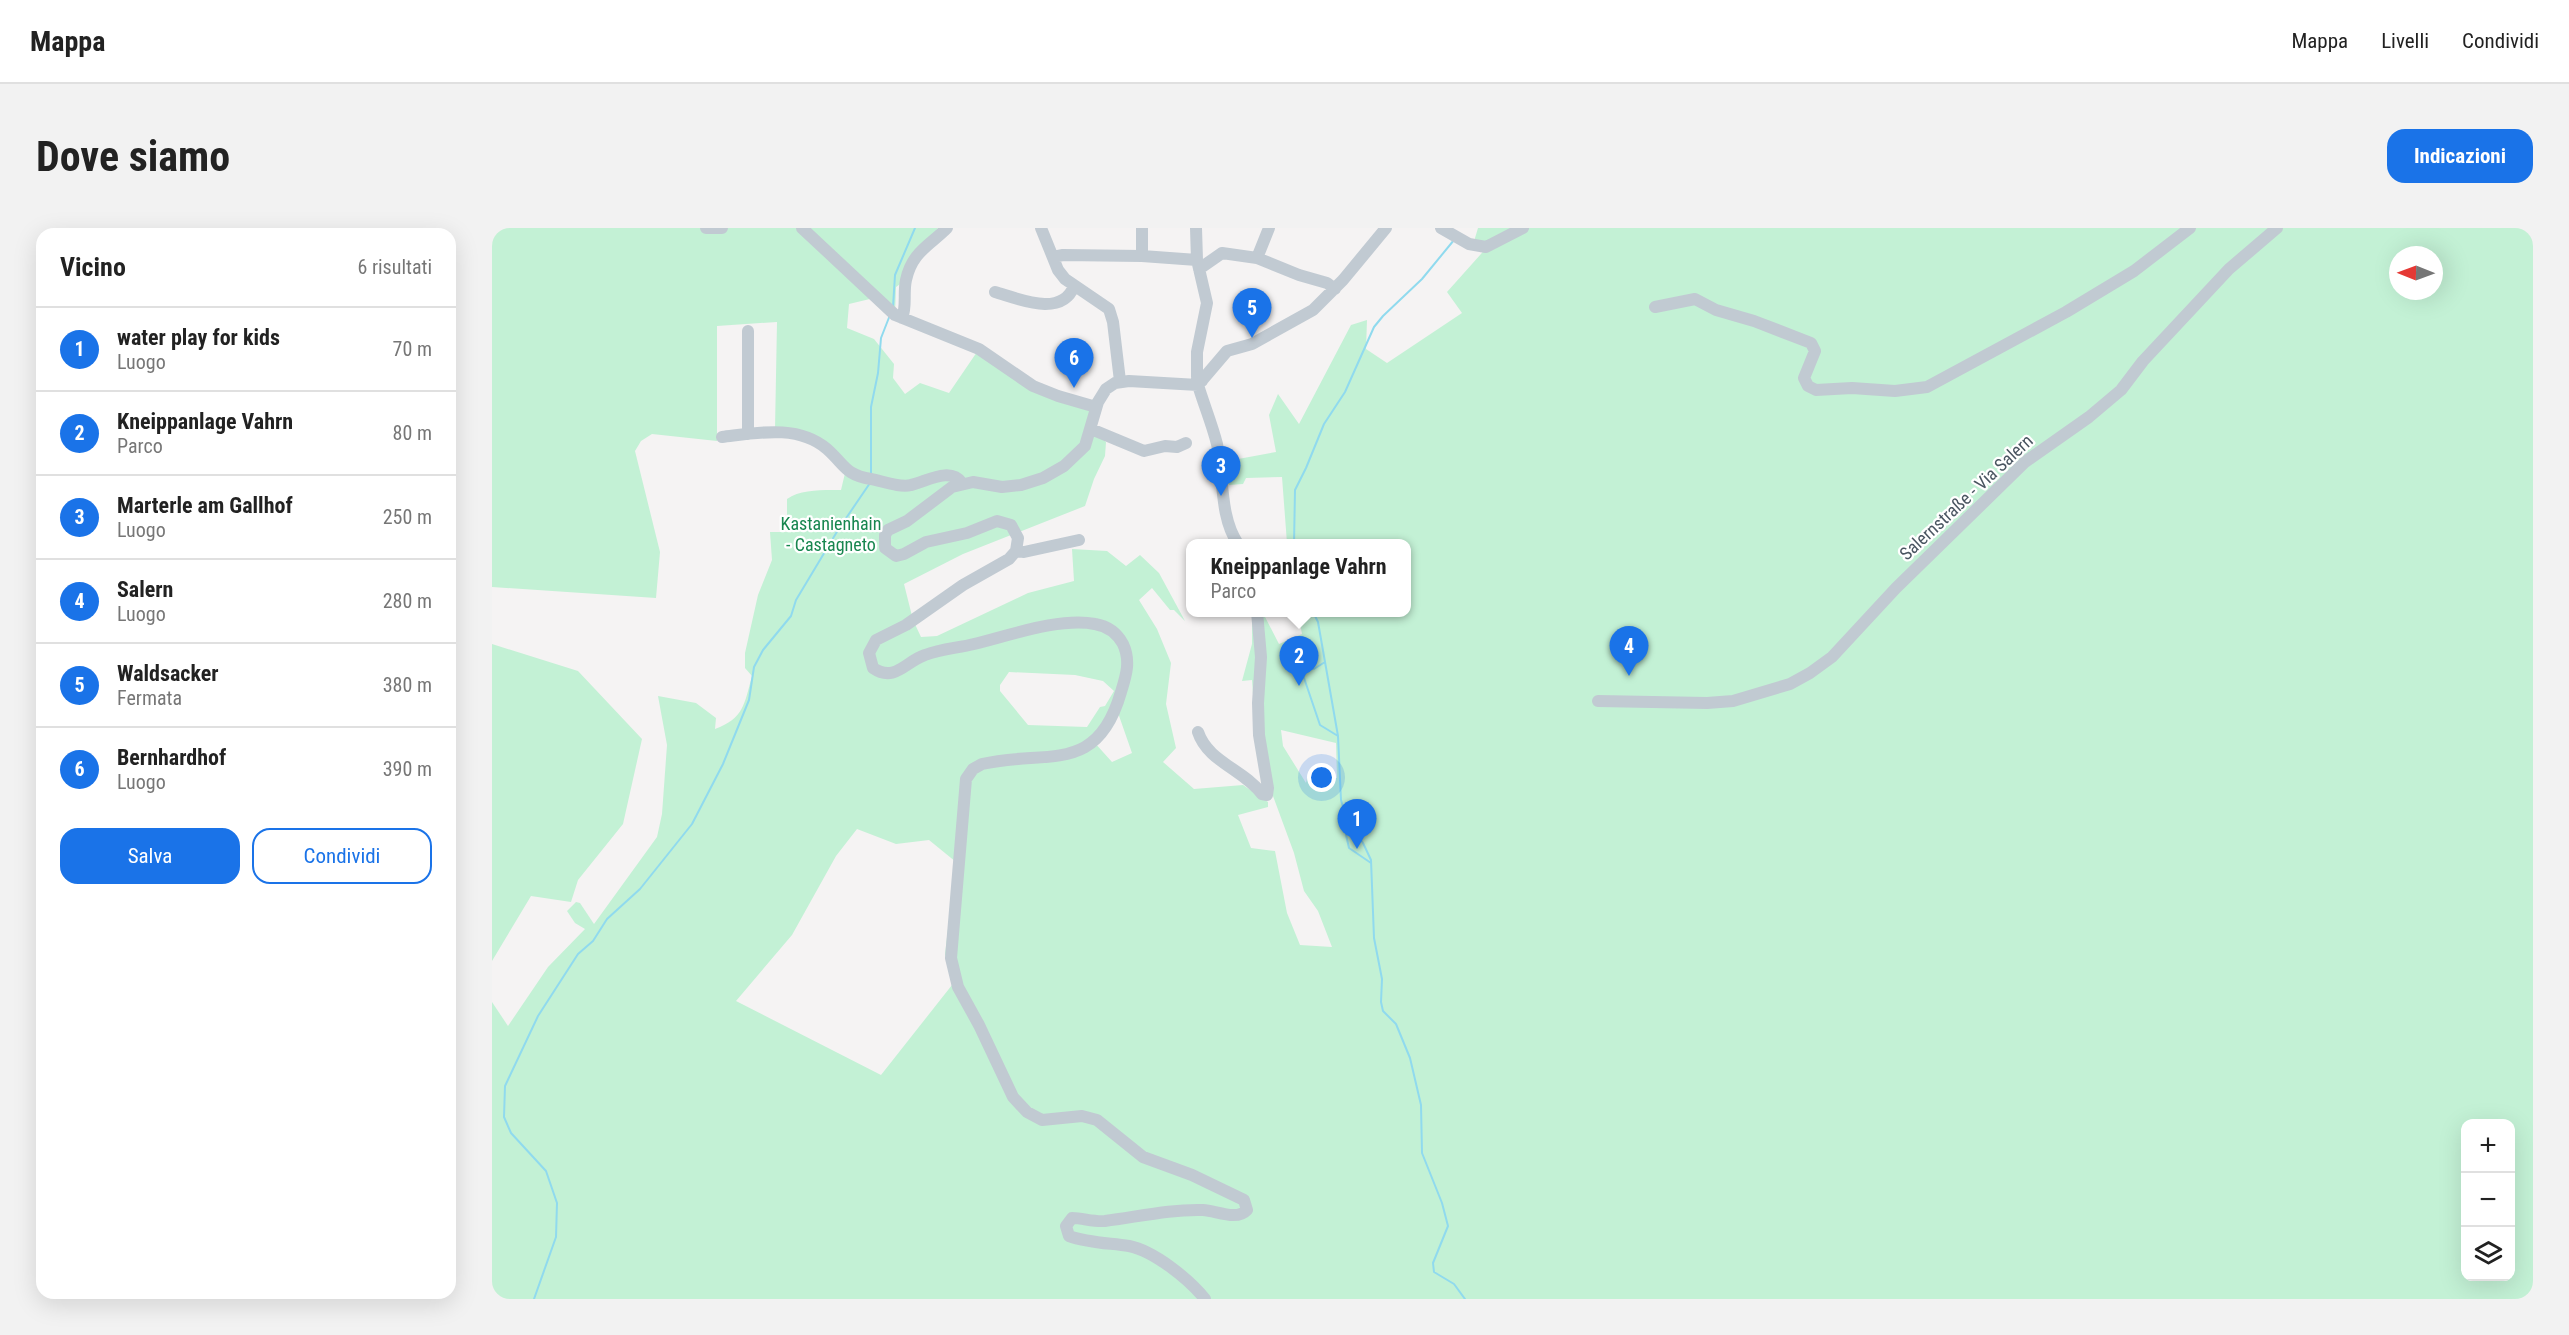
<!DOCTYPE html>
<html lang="it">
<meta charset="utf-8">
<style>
:root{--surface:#fff;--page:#f2f2f2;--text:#222;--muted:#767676;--line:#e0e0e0;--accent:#1a73e8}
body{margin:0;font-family:"Roboto Condensed",sans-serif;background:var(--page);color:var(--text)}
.controls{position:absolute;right:18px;bottom:18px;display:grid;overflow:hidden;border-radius:12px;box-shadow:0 6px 24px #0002}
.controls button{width:54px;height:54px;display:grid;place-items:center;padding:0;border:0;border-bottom:2px solid var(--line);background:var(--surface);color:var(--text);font:30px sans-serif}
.compass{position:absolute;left:1897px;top:18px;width:54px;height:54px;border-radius:50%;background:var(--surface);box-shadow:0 6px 24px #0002;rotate:271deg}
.you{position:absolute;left:830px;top:550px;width:21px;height:21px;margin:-15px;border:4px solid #fff;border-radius:50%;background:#1a73e8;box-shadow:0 0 0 9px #1a73e833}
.badge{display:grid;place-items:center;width:39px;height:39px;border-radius:50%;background:var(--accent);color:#fff;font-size:20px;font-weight:700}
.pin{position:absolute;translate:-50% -50px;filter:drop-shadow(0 2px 3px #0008)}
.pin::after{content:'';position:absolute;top:32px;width:21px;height:18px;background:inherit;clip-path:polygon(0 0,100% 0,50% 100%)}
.popup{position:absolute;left:694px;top:311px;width:225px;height:78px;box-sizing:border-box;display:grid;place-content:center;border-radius:12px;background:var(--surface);filter:drop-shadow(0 2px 4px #0005);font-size:20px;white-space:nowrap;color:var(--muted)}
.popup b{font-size:22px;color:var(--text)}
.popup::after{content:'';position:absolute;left:50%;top:100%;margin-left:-12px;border:12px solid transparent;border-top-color:var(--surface)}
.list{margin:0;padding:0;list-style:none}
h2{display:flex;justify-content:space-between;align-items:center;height:78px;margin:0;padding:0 24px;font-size:26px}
h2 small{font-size:20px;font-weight:400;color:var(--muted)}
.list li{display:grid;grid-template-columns:39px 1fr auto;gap:18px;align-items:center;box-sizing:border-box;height:84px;padding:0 24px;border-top:2px solid var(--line)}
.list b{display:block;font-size:22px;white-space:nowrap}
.list p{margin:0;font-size:20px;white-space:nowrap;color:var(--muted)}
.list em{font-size:20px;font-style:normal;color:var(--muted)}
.actions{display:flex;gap:12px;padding:18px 24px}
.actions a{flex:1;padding:14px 0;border:2px solid var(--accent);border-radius:18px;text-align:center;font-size:21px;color:var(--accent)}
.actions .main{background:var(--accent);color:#fff}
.icon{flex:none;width:33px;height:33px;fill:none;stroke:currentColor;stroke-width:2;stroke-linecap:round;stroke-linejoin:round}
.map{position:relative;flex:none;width:2041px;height:1071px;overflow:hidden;border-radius:18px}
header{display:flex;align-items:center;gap:36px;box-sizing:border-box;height:84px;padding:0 30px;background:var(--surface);border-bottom:2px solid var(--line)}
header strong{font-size:28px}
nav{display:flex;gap:33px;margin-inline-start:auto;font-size:21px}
.intro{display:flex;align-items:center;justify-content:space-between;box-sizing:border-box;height:144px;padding:0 36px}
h1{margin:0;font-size:42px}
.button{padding:15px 27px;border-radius:18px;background:var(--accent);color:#fff;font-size:21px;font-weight:700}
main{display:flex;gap:36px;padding:0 36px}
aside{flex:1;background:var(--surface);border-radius:18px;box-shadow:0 6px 24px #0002}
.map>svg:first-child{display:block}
.green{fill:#c3f1d5;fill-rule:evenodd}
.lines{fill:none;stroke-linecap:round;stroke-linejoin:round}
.stream{stroke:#90daee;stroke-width:2}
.minor{stroke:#c1cad2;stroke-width:12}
.labels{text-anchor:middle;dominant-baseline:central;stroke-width:4.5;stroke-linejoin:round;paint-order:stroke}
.street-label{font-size:18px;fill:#4a5661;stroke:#fff}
.park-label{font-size:18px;fill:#17864f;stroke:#fff}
</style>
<header>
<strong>Mappa</strong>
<nav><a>Mappa</a><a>Livelli</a><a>Condividi</a></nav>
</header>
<div class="intro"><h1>Dove siamo</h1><a class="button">Indicazioni</a></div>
<main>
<aside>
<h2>Vicino<small>6 risultati</small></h2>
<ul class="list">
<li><span class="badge">1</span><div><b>water play for kids</b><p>Luogo</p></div><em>70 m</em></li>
<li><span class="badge">2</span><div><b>Kneippanlage Vahrn</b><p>Parco</p></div><em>80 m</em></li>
<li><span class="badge">3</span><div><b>Marterle am Gallhof</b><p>Luogo</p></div><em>250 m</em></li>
<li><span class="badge">4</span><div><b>Salern</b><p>Luogo</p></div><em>280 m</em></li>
<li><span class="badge">5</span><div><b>Waldsacker</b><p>Fermata</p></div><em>380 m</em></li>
<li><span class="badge">6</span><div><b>Bernhardhof</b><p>Luogo</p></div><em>390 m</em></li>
</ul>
<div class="actions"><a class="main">Salva</a><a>Condividi</a></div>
</aside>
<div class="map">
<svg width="2041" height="1071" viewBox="0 0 2041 1071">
<rect width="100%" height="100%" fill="#f5f3f3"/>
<path class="green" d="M0,0H446L432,18L414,52L404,59L403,87L382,70L357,76L355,100L382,111L402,136L401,150L413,166L428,155L457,165L487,121L541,158L604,179L599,201L614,214L613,228L602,251L593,278L471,326L412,356L421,392L429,409L445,408L536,365L582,353L580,321L615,323L634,338L648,327L667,345L693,393L682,382H678L660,360L647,372L665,401L679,435L674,476L684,520L671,534L702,561L751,557L776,574V579L746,587L759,620L783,623L795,685L808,717L840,719L826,683L812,663L802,625L781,568L764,510L760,452L750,453L760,416V385H771L787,416L810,406L806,385L915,384V316L795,315L790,249L754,250L751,256L737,257L730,234L784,224L777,187L786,166L807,196L859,97L875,92L874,121L895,135L970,85L955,64L997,17L983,15V10L986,0H2041V1071H0V774L16,798L56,739L93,701L83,695L75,683L84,674L88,675L102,696L165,609L170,586L175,517L166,468L204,475L224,490L223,501C252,490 252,477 260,448L253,440V425L266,367L280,332L278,304H295V271C309,261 331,262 349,262L354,241L345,228L283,201L285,94L225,98V213L160,206L149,213L143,223L168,324L164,370L0,359ZM1906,27H1942V63H1906ZM517,444L583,447L611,453L622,463L613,478L608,479L595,499L536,497L508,463V457ZM625,482L640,525L620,534L602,514ZM789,502L844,515L845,550L816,546L814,555L791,518ZM365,601L404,616L437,612L464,634L453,726L460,757L389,847L244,773L300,707L344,628ZM1974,896H2018V1048H1974Z
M0,416L86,443L150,511L131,596L86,652L79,674L39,668L0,733Z"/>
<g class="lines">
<path class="stream" d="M401,79L403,47L423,0
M379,247V179L386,145L389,110L398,87
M802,316L803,262L814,240L832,196L853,164L882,99L891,88L930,51L962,12
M821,384L826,394L846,508L849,572L854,590L871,615L879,632L882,710L890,751L889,774L891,783L904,796L918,830L929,877L930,925L950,975L956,998L941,1035L942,1044L962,1056L973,1071
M812,436L813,435L822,441L833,434
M813,444L815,443
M811,447L828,497L846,508
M857,595L854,607L857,620L879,635
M42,1071L64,1009L65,975L54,943L19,905L12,889L13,858L46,788L86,726L101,713L115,691L148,661L200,596L231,536L257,472L262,439L271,422L299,388L304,372L346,302L378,255"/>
<path class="minor" d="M214,0H230
M310,0L403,87L487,121L541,158L566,168L604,179
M549,0L566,42L573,51L617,81L621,94L628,153
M650,0V28
M704,0L705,32L715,75L705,124V149L710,153
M949,0L977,16L994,19L1031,0
M561,29L571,27L650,28L705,32
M765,30L807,47L835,55L843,61
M707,41L730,25L765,30L777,0
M503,64C527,71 570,90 582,58
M1163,79L1203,71L1224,82L1262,93L1319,115L1323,123L1312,150L1316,158L1324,162L1360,160L1403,163L1435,159L1574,84L1642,43L1698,0
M410,90C415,78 411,65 414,52C420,24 437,18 455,0
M256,103V206
M706,157L637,153L623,155L614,161L606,174L593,218L572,238L551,250L529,257L510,259L481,254L460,259L415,293L396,302L393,307V320L404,328L412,326L434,314L475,305L505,293L519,297L526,310L524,323L517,331L471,357L414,397L384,412L377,425L381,440C403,455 414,433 433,427C449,421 466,420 482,416C516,408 568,389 603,396C615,398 625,405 631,416C639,433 634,448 629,464C605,548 555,521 490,536L481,541L474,551L459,730L466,759L487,797L521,869L535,884L550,892L590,888L605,892L651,929L700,947L752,972L755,982C745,993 725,983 711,982C678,981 645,989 613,993C601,994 591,990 580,990L574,998L577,1008C596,1015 617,1015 637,1018C662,1023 697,1051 713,1071
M706,157L735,123L760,116L821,82L851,52L894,0
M706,157C712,177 720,196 725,216C732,247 727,288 746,316
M599,201L652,223L673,218L685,219L694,215
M230,209C264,205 306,196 335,221C353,237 353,247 379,251C390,253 408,260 419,257C434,254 458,238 470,255
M524,323L532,324L587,312
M1106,473L1215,475L1241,473L1298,456L1318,445L1340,429L1404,360L1533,234L1597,189L1629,162L1651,133L1737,41L1785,0
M706,504C716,534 751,541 770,566L775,567L776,560L767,507L766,475L769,429L765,384"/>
</g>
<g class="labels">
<g class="street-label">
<text transform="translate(1474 269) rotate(-43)">Salernstraße - Via Salern</text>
</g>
<g class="park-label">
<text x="339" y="295">Kastanienhain<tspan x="339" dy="21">- Castagneto</tspan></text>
</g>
</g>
</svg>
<div class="controls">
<button>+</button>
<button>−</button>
<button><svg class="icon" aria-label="layers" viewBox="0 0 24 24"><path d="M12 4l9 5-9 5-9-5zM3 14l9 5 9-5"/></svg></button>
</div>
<svg class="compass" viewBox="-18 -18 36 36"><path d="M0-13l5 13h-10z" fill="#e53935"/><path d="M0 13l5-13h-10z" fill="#767676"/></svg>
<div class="you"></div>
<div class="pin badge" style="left:865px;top:621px">1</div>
<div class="pin badge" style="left:807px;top:458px">2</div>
<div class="popup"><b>Kneippanlage Vahrn</b>Parco</div>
<div class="pin badge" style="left:729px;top:268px">3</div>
<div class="pin badge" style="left:1137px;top:448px">4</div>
<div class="pin badge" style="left:760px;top:110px">5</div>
<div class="pin badge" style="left:582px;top:160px">6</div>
</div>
</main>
